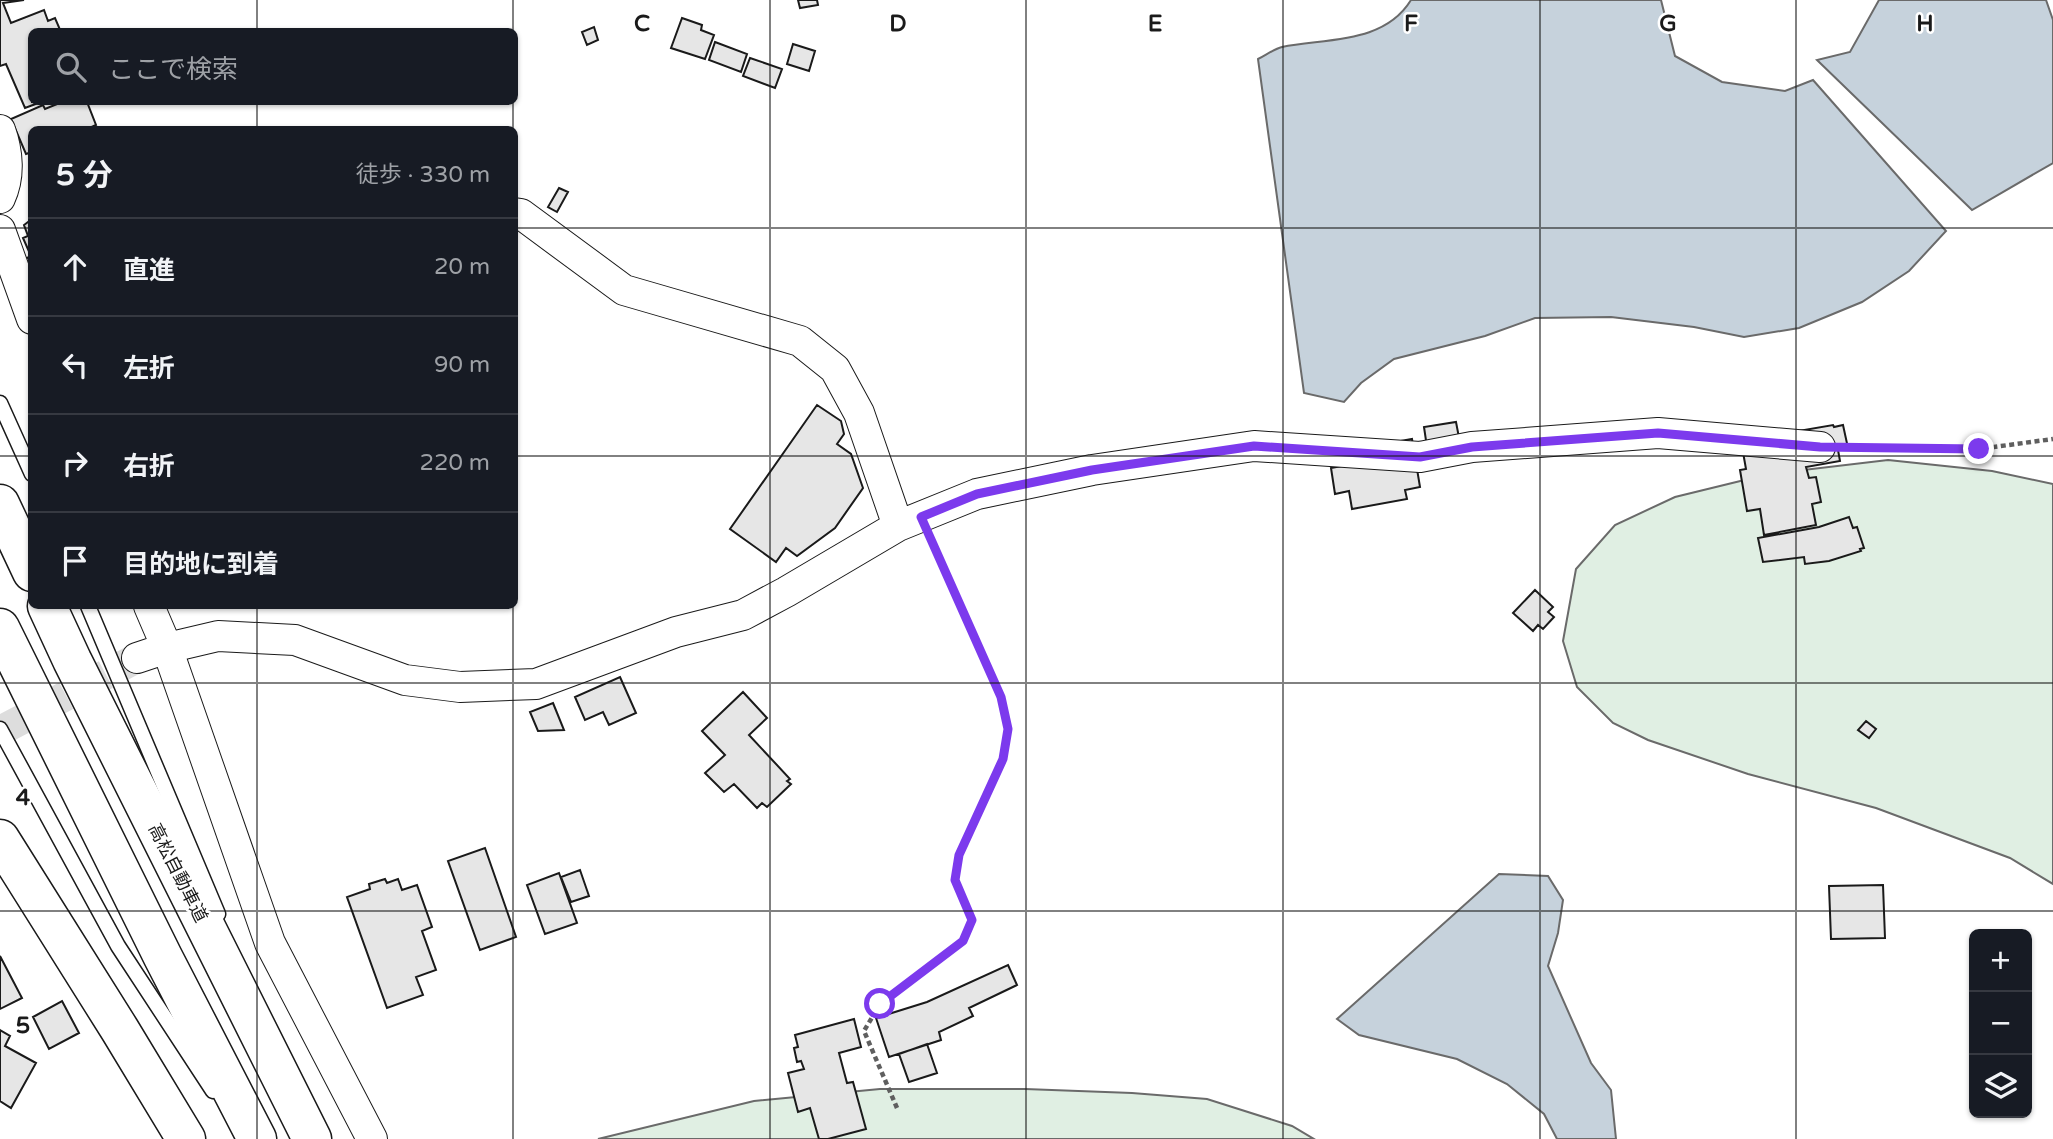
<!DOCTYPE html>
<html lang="ja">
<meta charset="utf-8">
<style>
:root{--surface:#171b24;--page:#242831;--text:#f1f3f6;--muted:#9ea1a6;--line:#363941}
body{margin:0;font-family:"Varela Round","Noto Sans JP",sans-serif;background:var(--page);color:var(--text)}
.controls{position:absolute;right:21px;bottom:21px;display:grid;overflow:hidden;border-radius:10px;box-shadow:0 2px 5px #0004}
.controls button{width:63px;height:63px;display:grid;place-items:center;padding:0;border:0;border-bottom:2px solid var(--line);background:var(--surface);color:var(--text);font:35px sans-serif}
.stop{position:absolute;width:21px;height:21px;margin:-16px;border:5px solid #7c3aed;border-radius:50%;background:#fff}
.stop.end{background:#7c3aed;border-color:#fff;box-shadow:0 2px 7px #0008}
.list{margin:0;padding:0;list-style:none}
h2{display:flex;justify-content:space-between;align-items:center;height:91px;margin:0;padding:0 28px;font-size:30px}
h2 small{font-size:23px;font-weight:400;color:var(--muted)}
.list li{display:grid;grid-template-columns:46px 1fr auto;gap:21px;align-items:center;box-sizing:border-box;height:98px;padding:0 28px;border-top:2px solid var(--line)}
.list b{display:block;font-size:26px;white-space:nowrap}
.list em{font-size:23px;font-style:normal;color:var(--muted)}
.icon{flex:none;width:38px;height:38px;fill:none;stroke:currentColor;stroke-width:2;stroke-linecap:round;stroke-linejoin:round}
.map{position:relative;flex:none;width:2053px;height:1139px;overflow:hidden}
.search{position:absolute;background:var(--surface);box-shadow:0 2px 5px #0004;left:28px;top:28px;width:490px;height:77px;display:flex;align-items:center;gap:18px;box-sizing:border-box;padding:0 24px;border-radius:10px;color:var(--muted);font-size:26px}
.panel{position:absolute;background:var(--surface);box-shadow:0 2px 5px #0004;left:28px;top:126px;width:490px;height:483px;border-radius:10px}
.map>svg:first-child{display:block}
.green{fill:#e0efe3;stroke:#6a6a6a;stroke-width:2}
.water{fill:#c6d2dc;stroke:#6a6a6a;stroke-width:2}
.building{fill:#e6e6e6;stroke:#1a1a1a;stroke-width:2}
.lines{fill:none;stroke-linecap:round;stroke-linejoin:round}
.street-tunnel{stroke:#ddd;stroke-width:30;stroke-dasharray:30 15;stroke-linecap:butt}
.lane-casing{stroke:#1a1a1a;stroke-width:17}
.street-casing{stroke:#1a1a1a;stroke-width:32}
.secondary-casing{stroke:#1a1a1a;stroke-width:41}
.highway-casing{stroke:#1a1a1a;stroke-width:41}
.path{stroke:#5f5f5f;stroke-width:4.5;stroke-dasharray:5 3.5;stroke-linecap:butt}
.lane{stroke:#fff;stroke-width:14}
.street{stroke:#fff;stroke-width:30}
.secondary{stroke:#fff;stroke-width:38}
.highway{stroke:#fff;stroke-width:38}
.route{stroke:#7c3aed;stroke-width:9}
.grid{fill:none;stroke:#1a1a1a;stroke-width:2;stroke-opacity:0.55}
.labels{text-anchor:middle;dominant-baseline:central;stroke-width:5;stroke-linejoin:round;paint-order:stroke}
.street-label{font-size:18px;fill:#1a1a1a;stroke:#fff}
.grid-label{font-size:23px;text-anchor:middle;font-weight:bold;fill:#1a1a1a;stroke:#fff;stroke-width:5;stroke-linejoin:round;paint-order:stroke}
</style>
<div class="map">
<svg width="2053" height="1139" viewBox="0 0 2053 1139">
<rect width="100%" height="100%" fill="#fff"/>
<path class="green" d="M1888,460L1992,471L2053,484V884L2010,858L1876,808L1748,774L1648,740L1613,723L1577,687L1563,641L1576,569L1615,525L1675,497L1769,474Z
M880,1089H1025L1132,1093L1207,1099L1292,1126L1314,1139H598L754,1101Z"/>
<path class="water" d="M1411,0H1661L1675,56L1722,82L1785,91L1813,80L1946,231L1909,271L1862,302L1799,328L1744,337L1694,327L1611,317L1535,318L1485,336L1394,359L1361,383L1344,402L1304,393L1258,59C1266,55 1274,49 1282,47C1327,38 1384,44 1411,0Z
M1879,0H2046L2053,20V163L1972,210L1817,60L1850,52Z
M1499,874L1548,876L1563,900L1558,933L1548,966L1591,1063L1611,1090L1616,1139H1557L1544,1114L1507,1084L1457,1059L1359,1035L1337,1019Z"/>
<path class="building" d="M0,0H24L3,3L11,23L44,10L48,21L55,18L61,32H32V102H41L25,108L6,64L0,66Z
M798,0H817L818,5L800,8Z
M682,18L702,25L701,30L714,35L705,59L671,48Z
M594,27L598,40L587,45L582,32Z
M715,42L747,54L741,72L709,60Z
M793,44L815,51L809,71L787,64Z
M750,58L782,69L775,88L743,76Z
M62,102H87L96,125L85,130H32V152L26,154L11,119L43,105L45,109Z
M559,188L568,192L557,212L548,207Z
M32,219V274L25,259L31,256L23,238L28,236L24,225Z
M817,405L841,421L844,434L837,444L851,454L863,488L835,528L797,556L786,548L776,562L730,529Z
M1456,422L1461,448L1428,454L1424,427Z
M1833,425L1834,427L1843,425L1848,448L1838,450L1840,461L1806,467L1809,478L1816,477L1821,502L1812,504L1816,525L1764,535L1760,509L1747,511L1740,470L1746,469L1741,441Z
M1412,439L1420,487L1405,490L1407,499L1352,509L1349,491L1335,494L1331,468L1347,465L1357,449Z
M1849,517L1853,528L1857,527L1864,548L1860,549L1861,551L1829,561L1805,564L1804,557L1763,562L1758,538L1819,527Z
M1535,590L1553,607L1548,612L1554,617L1543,629L1538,625L1533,631L1513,613Z
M620,677L636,713L609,725L603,712L585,720L575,697Z
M743,692L767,718L749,735L790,779L787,781L791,784L767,807L762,803L757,808L734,784L724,792L705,773L725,755L702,731Z
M553,703L564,730L538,731L530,712Z
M1866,721L1876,729L1869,738L1858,730Z
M485,848L516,937L480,950L448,861Z
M580,870L589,896L571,902L561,877Z
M559,873L577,923L545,934L527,885Z
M385,879L387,883L398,879L402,890L417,885L432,927L422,931L436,970L416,977L423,995L387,1008L347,897L370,889L369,884Z
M1883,885L1885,938L1831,939L1829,886Z
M0,956L22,998L0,1009Z
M1008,965L1017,985L969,1008L973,1016L939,1032L941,1040L889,1057L876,1018L927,1002Z
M62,1001L79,1033L49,1049L33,1017Z
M854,1019L861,1047L839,1053L847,1083L853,1082L866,1129L828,1139H819L810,1108L798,1112L788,1073L804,1069L801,1061L797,1062L794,1048L798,1047L795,1035Z
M0,1030L10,1036L5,1046L36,1063L11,1108L0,1101Z
M927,1044L937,1073L909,1082L899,1054Z"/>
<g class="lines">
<path class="street-tunnel" d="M0,731L137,658"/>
<g class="lane-casing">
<path id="lane" d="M0,403L32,474
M88,606L218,914
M0,729L118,946L213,1091"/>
</g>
<g class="street-casing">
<path id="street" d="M0,130C8,152 10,177 0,198
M514,213L521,214L624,290L800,341L835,369L859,413L898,526
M0,230L32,319
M149,606L167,648L270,943L372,1139
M137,658L167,648L218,636L295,640L405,680L460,687L536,684L676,632L743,615L786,592L898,526L977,494L1092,470L1254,446L1420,457L1472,447L1658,433L1820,447"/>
</g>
<g class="secondary-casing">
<path id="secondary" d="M0,839L120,1030L186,1139"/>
</g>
<g class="highway-casing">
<path id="highway" d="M0,504L32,572
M47,606L72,660L312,1139
M0,628L163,957L257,1139"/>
</g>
<path class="path" d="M1848,447L1979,449L2053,439
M897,1108L864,1031L880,1004L963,941L972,920L955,880L959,855L1003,759L1008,729L1001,697L933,544"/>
<use href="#lane" class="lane"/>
<use href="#street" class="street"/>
<use href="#secondary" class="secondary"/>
<use href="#highway" class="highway"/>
</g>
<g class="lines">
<path class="route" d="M880,1004L963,941L972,920L955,880L959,855L1003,759L1008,729L1001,697L921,517L977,494L1092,470L1254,446L1420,457L1472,447L1658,433L1820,447L1979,449"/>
</g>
<path class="grid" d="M257,0V32M513,0V32M770,0V1139M1026,0V1139M1283,0V1139M1540,0V1139M1796,0V1139M257,102V130M513,102V130M0,228H32M514,228H2053M0,456H32M514,456H2053M257,606V1139M513,606V1139M0,683H2053M0,911H2053"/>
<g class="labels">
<g class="street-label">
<text transform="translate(178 873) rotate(63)">高松自動車道</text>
</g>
</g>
<g class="grid-label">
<text x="642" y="31">C</text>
<text x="898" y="31">D</text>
<text x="1155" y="31">E</text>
<text x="1411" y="31">F</text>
<text x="1668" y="31">G</text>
<text x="1925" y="31">H</text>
<text x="23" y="805">4</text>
<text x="23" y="1033">5</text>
</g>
</svg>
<div class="controls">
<button>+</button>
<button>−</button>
<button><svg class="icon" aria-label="layers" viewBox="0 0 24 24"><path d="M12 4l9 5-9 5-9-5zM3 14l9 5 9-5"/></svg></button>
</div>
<div class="stop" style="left:880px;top:1004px"></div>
<div class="stop end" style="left:1979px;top:449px"></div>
<div class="search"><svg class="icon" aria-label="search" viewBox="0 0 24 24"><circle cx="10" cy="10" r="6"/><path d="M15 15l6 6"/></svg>ここで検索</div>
<section class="panel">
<h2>5 分<small>徒歩 · 330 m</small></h2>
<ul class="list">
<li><svg class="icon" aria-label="ahead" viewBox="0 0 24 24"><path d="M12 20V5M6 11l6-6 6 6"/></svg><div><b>直進</b></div><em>20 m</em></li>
<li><svg class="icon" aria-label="left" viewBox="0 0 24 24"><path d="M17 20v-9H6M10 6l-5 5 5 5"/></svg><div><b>左折</b></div><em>90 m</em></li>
<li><svg class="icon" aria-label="right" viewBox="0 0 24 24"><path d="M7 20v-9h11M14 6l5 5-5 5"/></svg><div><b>右折</b></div><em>220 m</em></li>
<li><svg class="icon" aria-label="arrive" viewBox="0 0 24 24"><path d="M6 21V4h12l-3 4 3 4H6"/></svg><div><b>目的地に到着</b></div></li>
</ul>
</section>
</div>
